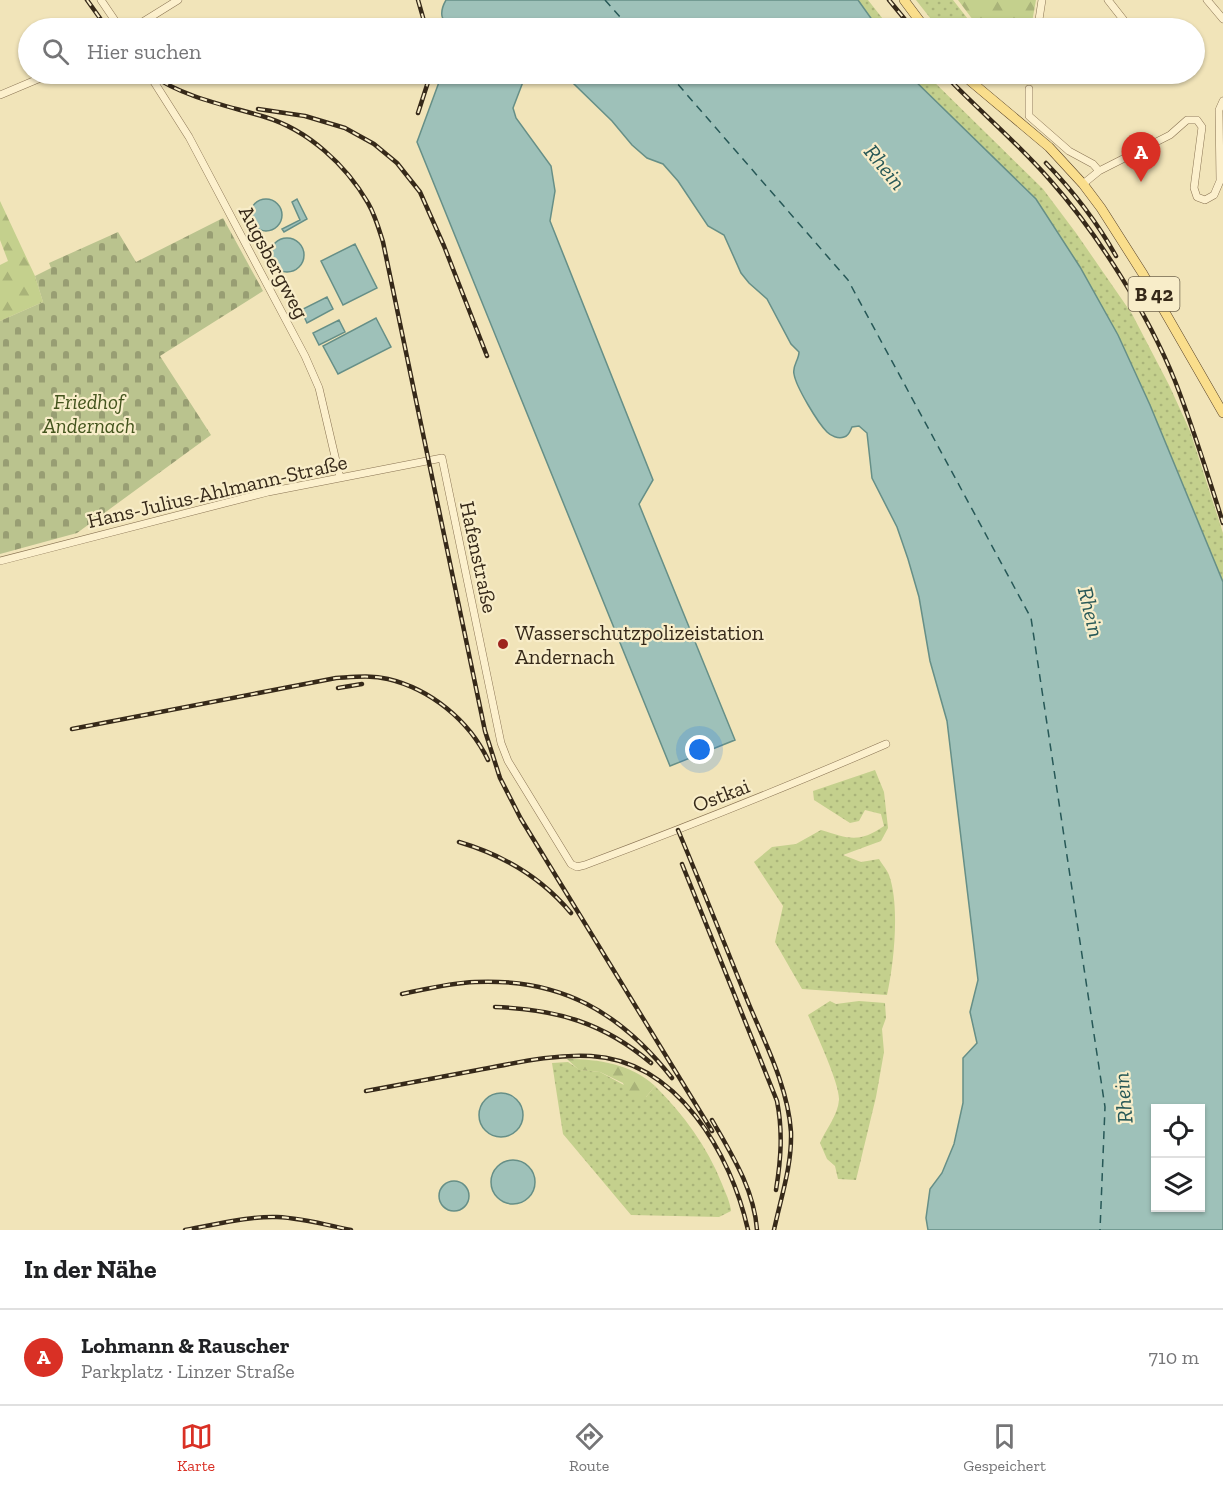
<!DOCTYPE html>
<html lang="de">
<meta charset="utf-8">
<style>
:root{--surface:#fff;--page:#f6f6f6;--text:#202124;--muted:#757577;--line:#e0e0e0;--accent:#d93025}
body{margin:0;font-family:"Zilla Slab",serif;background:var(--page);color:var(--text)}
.controls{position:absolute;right:18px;bottom:18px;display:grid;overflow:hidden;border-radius:0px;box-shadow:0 2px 4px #0004}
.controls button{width:54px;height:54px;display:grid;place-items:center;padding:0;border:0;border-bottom:2px solid var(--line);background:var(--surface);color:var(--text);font:30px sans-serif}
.you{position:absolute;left:700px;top:750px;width:21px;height:21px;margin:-15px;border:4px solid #fff;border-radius:50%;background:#1a73e8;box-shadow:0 0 0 9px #1a73e833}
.badge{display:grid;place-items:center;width:39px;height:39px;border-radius:50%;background:var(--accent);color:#fff;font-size:20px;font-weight:700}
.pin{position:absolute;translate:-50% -50px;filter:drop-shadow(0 2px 3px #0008)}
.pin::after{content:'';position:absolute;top:32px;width:21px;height:18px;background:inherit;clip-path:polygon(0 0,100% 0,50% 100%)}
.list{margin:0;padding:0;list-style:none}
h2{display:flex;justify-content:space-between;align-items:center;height:78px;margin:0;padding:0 24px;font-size:26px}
h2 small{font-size:20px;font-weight:400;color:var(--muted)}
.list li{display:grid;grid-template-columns:39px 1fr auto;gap:18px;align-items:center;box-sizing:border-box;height:96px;padding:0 24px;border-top:2px solid var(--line)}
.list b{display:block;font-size:22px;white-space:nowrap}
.list p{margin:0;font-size:20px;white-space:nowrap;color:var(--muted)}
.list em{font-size:20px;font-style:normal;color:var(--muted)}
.icon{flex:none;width:33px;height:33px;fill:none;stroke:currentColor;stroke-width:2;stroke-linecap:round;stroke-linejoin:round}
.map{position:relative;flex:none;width:1223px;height:1230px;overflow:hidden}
.search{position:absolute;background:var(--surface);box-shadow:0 2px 4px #0004;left:18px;right:18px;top:18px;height:66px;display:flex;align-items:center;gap:15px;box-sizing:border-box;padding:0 21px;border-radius:33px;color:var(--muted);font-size:22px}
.sheet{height:174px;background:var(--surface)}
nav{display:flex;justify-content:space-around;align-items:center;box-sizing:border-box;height:84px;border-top:2px solid var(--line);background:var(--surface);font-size:16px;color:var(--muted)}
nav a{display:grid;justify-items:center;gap:3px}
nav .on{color:var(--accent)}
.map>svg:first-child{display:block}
.green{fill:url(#green-dots)}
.forest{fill:url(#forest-firs)}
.cemetery{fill:url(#cemetery-stones)}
.water{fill:#9ec1b9;stroke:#668f87;stroke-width:1.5;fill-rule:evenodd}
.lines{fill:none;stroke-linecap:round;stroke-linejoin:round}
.ferry{stroke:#275857;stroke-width:1.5;stroke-dasharray:8 6;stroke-linecap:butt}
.minor-casing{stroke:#897353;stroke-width:8}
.major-casing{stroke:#564028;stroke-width:10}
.minor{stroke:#fcf0cd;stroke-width:7}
.major{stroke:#fade8c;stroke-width:9}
.rail-casing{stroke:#362919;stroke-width:4.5}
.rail{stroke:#f8edc9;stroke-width:2;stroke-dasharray:7;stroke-linecap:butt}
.poi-dot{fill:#9d241e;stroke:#f8edc9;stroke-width:2}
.labels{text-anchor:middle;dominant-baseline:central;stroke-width:4.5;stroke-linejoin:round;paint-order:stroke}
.shield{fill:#f8edc9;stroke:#70644e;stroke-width:1.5}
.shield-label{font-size:20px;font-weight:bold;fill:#362919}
.street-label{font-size:21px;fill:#362919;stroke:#f8edc9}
.park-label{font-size:21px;font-style:italic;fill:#44551e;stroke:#f8edc9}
.poi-label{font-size:21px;fill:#362919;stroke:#f8edc9;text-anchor:start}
.water-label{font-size:22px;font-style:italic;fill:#275857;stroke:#f8edc9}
</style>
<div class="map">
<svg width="1223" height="1230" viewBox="0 0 1223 1230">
<defs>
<pattern id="green-dots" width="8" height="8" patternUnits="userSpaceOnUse" patternTransform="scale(1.5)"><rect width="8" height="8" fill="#c4d08d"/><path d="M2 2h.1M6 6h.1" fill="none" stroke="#a9b379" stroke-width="1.8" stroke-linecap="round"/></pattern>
<pattern id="forest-firs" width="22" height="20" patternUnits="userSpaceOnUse" patternTransform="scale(1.5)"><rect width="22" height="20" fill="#c4d08d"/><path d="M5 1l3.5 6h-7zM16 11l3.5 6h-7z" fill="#a9b379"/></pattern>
<pattern id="cemetery-stones" width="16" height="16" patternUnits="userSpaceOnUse" patternTransform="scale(1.5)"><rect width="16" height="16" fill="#bac38e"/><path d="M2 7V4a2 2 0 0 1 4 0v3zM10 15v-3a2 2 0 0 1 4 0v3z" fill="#989e73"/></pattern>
</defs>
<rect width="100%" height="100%" fill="#f1e4b9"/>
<path class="green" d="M858,0H868L890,28H878Z
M916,0H953L975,28H938Z
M908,74H926L1043,189L1076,233L1132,314L1169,385L1190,431L1223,533V582L1150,405L1118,335L1080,267L1036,199Z
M875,770L884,792L888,828L881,841L843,855L861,862L879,859C882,864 887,870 889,875C900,905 894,964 887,995L802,989L775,942L783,906L754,862L772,847L796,844L821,830C848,838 858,844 884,826L881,814L865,810L859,821L850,823L814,800L813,791Z
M830,1001L836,1004L859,1001L885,1003L886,1018L882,1029L884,1052L876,1097L856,1180L838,1179L835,1166L827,1159L820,1143C826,1129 838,1115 839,1100C840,1084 815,1031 808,1015Z
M568,1062L580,1070L600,1072L646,1097L655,1086C684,1115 707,1146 722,1184C725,1192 730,1201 731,1211L719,1217L631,1215L563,1134L552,1063Z"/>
<path class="forest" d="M958,0H1036L1031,28H979Z
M0,201L35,276L43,302L0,321V265L8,261L0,240Z
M567,1059C599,1059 631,1064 655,1086L646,1097H636L626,1092L623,1083L600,1072L579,1070Z"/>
<path class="cemetery" d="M223,218L263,291L160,356L211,435L77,533L0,554V321L43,302L35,276L51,268L49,263L118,232L136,262Z"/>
<path class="water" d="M446,0H858L878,28H454C440,23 439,12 446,0Z
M442,74H526L513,108L516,118L551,166L555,191L550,221L653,480L639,504L735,740L670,766L417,142Z
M569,74H908L1036,199L1080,267L1118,335L1150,405L1223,582V1230H928L926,1218L930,1189L942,1173L954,1144L963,1103V1058L977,1043L970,1012L978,980L947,721L930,661L919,597L908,559L897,527L872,478L867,433L859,426L852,427C850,431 849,436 844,437C838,439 831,436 827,432C818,423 796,387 794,374C792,366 799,360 799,352L791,344L767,299L749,283L741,273L724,235L708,226L678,181L663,164L647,158L632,145L612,121L573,83ZM1156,1108H1200V1208H1156Z
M250 215a16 16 0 1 1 32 0a16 16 0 1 1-32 0Z
M297,199L307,219L284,232L282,229L300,220L292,202Z
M270 255a17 17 0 1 1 34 0a17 17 0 1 1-34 0Z
M355,244L377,288L343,305L321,261Z
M327,297L333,309L307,323L301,310Z
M376,318L391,347L338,374L323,346Z
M339,320L345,332L319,345L313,333Z
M479 1115a22 22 0 1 1 44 0a22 22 0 1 1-44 0Z
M491 1182a22 22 0 1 1 44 0a22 22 0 1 1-44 0Z
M439 1196a15 15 0 1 1 30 0a15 15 0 1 1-30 0Z"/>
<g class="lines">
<path class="ferry" d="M605,0L630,28
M669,74L848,280L1031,618L1105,1107L1100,1230"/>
<g class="minor-casing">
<path id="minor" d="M101,0L120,28
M1108,0L1126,23
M1207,0L1223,19
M1038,26L1042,0
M133,28L178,0
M149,74L189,137L305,356L319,388L340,478
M1029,89V116L1069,151L1093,164L1099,171
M0,95L50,74
M1083,184L1099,171L1170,135L1187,120H1197L1202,127L1194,188L1197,197L1205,200L1214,195L1220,181L1219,110L1223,101
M0,561L268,492L442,458L501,743L508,761L571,864L577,867L585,865C686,827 787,787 886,744"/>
</g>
<g class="major-casing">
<path id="major" d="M904,0L925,28
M962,74L1049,147L1083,184L1101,208L1143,274L1223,413"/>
</g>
<use href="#minor" class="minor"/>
<use href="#major" class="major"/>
<g class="rail-casing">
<path id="rail" d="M87,0L107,28
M418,0L426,28
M889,0L912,28
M150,74C185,98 225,105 265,117C308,130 346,165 368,203C375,215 379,229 383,242L485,731L500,778L521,819L712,1131
M944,74C978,110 1017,142 1050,180C1098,234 1148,314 1175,381C1193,427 1208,475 1223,523
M258,109L305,116L345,128L374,144L397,163L420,192L444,246L487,356
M418,113L428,82L429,74
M1046,163C1073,191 1097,222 1116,256
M338,688L362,684
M72,729L336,678C354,677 371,675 388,679C430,689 469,720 488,760
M678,830C702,887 725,945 748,1002C765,1043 788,1087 791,1132C792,1166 781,1197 774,1230
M459,842C503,855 541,877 571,913
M682,864L777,1101C783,1132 781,1159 776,1190
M402,994C426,989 450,983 475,982C561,978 620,1012 672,1078
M495,1007C556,1009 604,1023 651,1063
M366,1091C404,1084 441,1077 478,1070C516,1063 552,1054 591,1056C678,1061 731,1154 748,1230
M712,1120C732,1155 754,1189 757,1230
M185,1230C215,1225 246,1216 277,1217C302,1218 327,1225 351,1230"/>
</g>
<use href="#rail" class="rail"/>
</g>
<circle class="poi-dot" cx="503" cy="644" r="6"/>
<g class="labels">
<rect class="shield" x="1128.5" y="277" width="51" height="34" rx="4.5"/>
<g class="shield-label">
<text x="1154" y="294">B 42</text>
</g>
<g class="street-label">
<text transform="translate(274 262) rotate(62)">Augsbergweg</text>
<text transform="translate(217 491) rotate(-13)">Hans-Julius-Ahlmann-Straße</text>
<text transform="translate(479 557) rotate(78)">Hafenstraße</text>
<text transform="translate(721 795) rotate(-21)">Ostkai</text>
</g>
<g class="park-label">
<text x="89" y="401">Friedhof<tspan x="89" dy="24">Andernach</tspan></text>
</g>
<g class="poi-label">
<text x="515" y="632">Wasserschutzpolizeistation<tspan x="515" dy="24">Andernach</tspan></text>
</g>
<g class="water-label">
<text transform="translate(885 167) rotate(51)">Rhein</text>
<text transform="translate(1091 612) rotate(76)">Rhein</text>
<text transform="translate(1123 1098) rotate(-95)">Rhein</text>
</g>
</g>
</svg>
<div class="controls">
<button><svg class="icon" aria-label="locate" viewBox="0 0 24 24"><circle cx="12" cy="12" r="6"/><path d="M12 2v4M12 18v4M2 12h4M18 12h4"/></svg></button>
<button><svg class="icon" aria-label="layers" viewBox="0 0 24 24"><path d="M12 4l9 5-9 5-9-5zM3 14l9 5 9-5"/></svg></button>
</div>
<div class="you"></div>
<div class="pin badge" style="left:1141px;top:182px">A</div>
<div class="search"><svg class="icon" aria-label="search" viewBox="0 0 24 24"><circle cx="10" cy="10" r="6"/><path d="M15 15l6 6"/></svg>Hier suchen</div>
</div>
<section class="sheet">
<h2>In der Nähe<small></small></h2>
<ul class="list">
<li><span class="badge">A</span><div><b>Lohmann &amp; Rauscher</b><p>Parkplatz · Linzer Straße</p></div><em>710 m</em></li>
</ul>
</section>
<nav>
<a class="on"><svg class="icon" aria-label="map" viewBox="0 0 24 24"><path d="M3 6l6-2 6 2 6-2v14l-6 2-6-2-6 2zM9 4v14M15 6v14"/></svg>Karte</a>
<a><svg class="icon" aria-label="directions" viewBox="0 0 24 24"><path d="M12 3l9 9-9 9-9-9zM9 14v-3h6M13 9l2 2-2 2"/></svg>Route</a>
<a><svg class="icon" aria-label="saved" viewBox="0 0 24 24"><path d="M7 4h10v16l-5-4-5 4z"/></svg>Gespeichert</a>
</nav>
